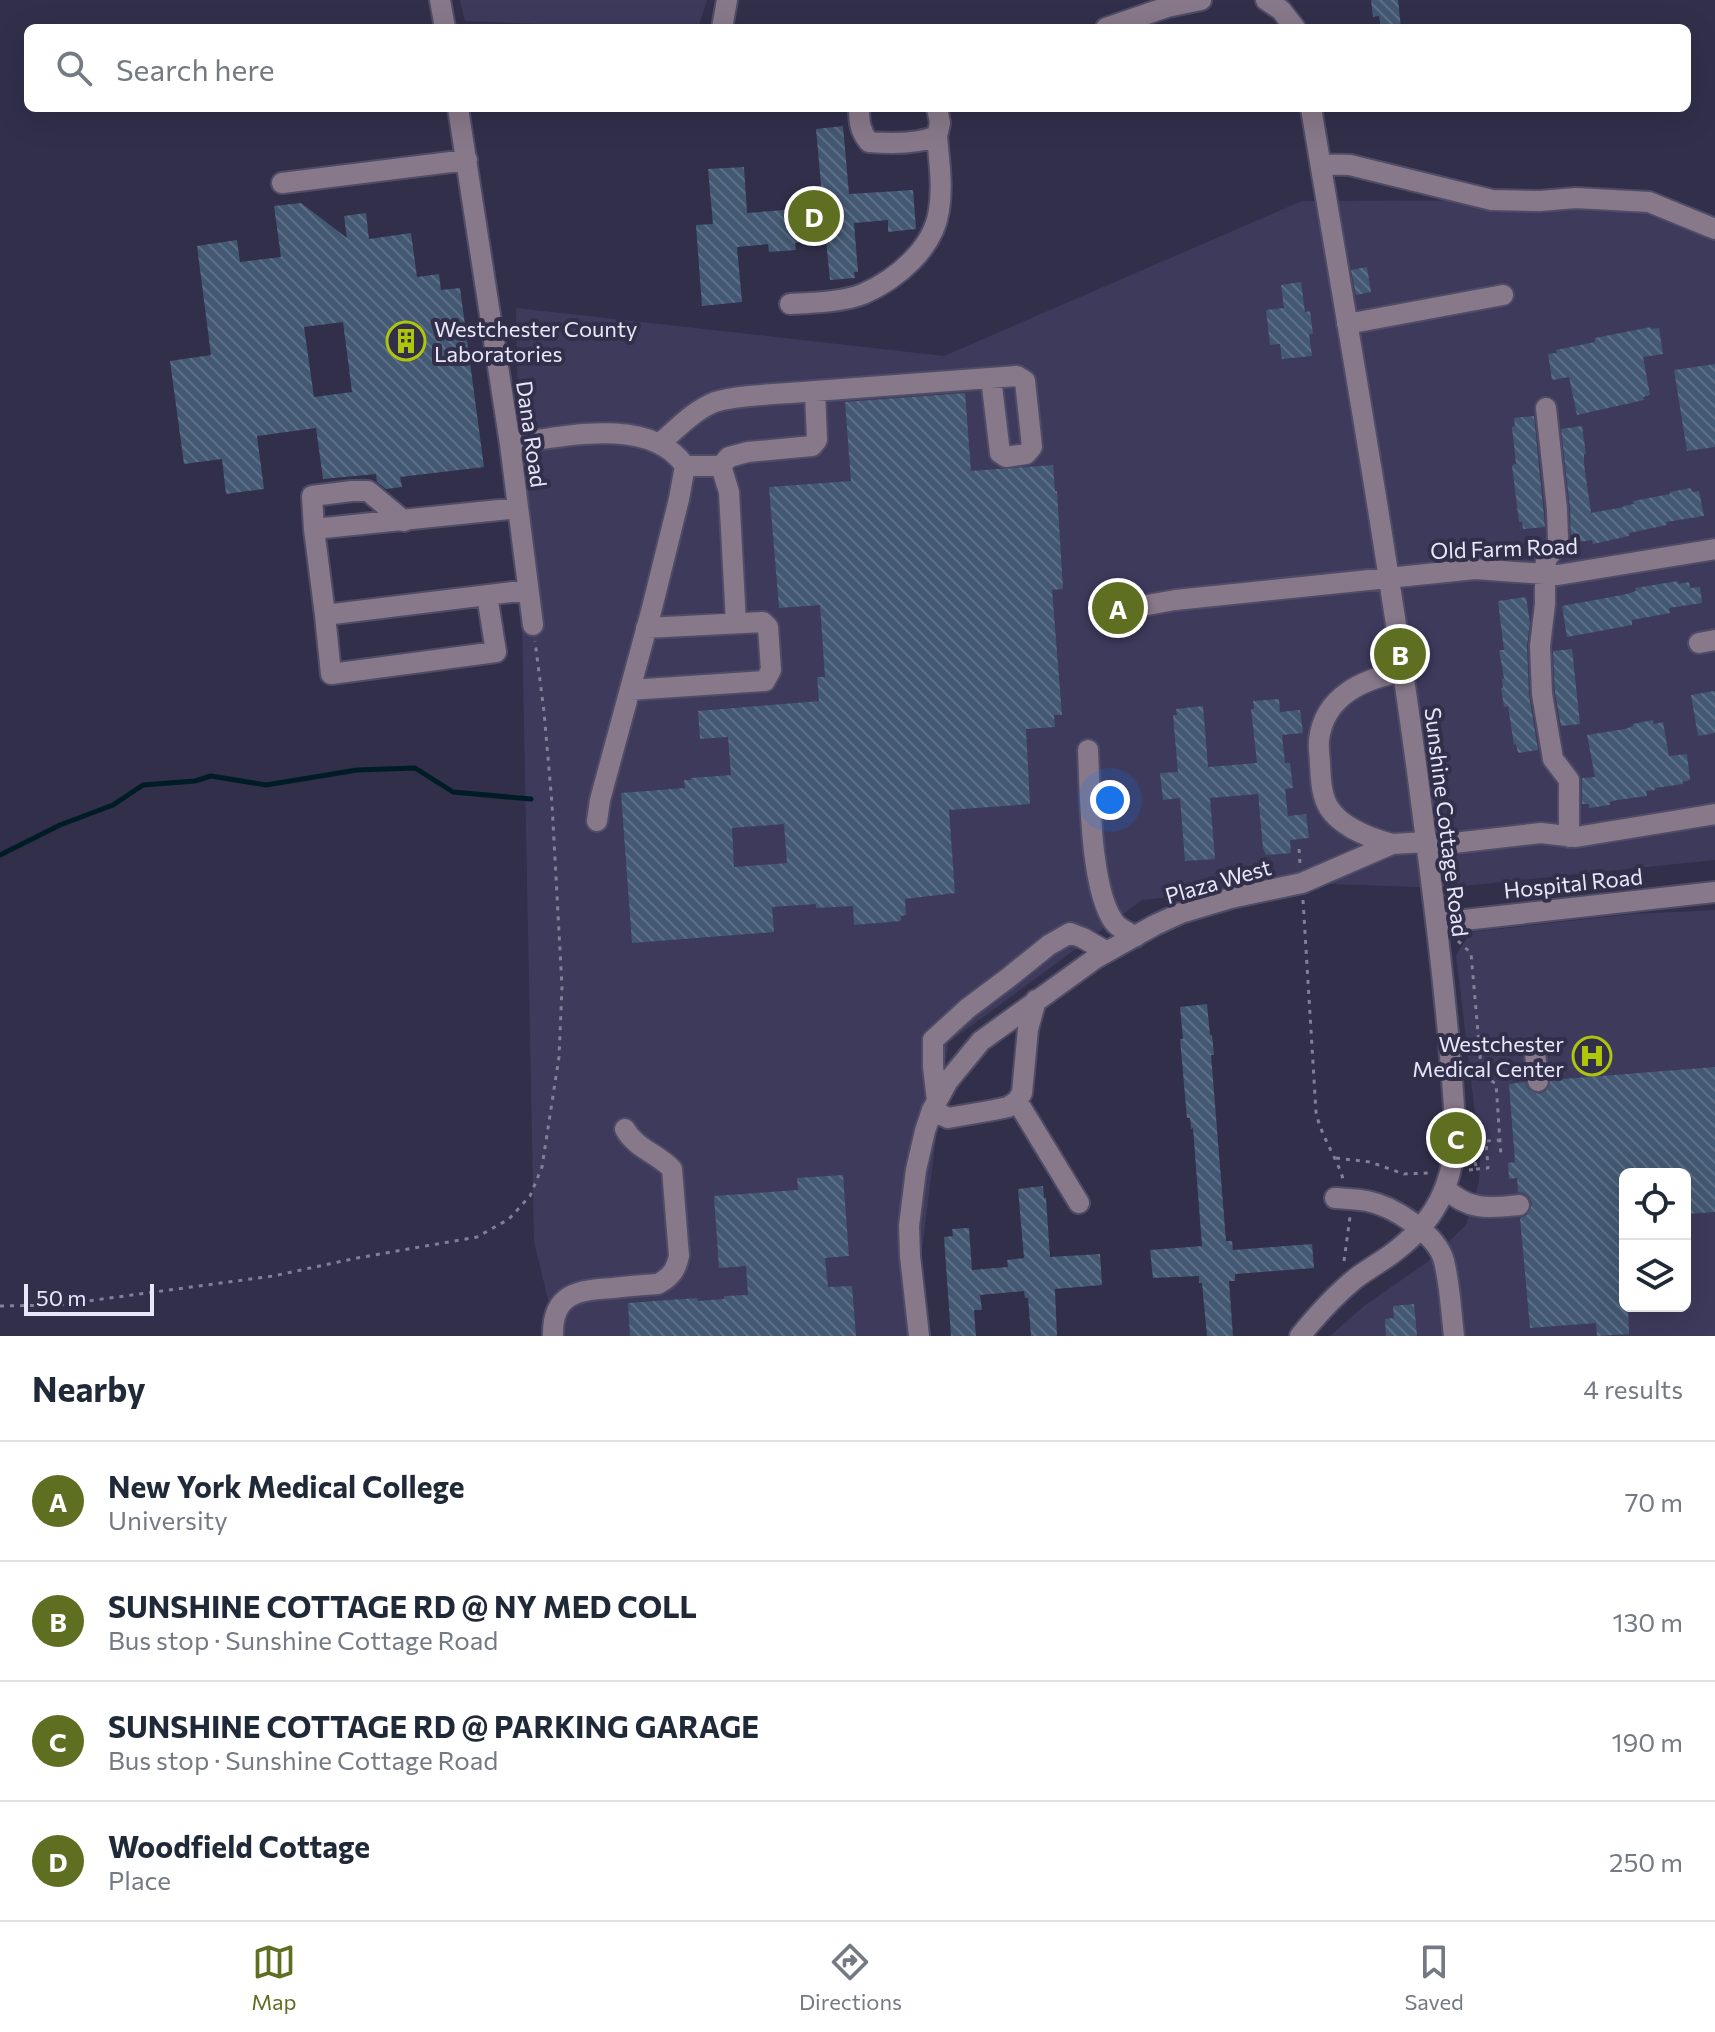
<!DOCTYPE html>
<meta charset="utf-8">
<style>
:root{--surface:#fff;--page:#f2f2f3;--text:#1f2937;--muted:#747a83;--line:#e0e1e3;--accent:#5f6f22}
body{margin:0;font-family:Commissioner,sans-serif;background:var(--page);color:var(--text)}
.controls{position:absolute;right:24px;bottom:24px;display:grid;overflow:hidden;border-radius:12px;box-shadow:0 8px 32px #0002}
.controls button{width:72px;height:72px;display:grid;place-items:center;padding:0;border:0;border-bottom:2px solid var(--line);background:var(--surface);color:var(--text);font:40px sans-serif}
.scale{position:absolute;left:24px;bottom:20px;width:130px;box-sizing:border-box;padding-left:8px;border:4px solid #e8e7fa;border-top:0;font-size:22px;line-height:28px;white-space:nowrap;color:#e8e7fa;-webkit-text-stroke:6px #322f4b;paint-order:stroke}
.you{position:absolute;left:1110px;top:800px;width:28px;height:28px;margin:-20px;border:6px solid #fff;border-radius:50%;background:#1a73e8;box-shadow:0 0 0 12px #1a73e833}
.badge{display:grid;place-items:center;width:52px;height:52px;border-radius:50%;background:var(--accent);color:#fff;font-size:26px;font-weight:700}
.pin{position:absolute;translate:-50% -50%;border:4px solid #fff;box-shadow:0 2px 8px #0006}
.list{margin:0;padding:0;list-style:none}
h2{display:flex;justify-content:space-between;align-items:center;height:104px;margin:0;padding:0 32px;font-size:34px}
h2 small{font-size:26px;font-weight:400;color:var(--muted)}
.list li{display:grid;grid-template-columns:52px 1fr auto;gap:24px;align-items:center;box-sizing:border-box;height:120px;padding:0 32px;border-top:2px solid var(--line)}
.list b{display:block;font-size:30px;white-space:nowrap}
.list p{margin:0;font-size:26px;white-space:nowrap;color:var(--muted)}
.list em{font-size:26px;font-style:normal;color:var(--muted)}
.icon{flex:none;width:44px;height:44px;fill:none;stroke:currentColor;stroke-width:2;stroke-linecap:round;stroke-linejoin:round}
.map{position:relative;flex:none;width:1715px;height:1336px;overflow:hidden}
.search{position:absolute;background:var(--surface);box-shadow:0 8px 32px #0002;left:24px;right:24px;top:24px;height:88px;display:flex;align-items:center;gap:20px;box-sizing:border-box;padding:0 28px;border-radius:12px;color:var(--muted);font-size:30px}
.sheet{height:584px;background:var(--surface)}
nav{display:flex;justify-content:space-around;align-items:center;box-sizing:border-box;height:112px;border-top:2px solid var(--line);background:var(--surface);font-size:22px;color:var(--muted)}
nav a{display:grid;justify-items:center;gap:4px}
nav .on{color:var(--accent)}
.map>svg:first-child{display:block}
.built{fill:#3e3a5c;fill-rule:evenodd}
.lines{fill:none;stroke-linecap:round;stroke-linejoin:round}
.stream{stroke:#001d26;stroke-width:5}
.building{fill:url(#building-back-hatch);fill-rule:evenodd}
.minor-casing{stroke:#4f4c67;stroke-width:24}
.path{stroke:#827f97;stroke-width:3;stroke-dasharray:4 6;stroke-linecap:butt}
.minor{stroke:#88798a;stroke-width:20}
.labels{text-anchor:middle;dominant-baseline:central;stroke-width:8;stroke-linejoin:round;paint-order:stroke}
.poi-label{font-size:22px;fill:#e8e7fa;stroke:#322f4b;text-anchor:start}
.street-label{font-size:22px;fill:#e8e7fa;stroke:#322f4b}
</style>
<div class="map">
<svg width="1715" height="1336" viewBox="0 0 1715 1336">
<defs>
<pattern id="building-back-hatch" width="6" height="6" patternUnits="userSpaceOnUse" patternTransform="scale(2)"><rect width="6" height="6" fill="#435872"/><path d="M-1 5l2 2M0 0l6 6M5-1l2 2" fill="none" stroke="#5e7087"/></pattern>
</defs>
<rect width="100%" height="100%" fill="#322f4b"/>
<path class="built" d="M460,0H707L698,28H646L465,21Z
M1610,200L1715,233V860L1445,888L1302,883L1142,900L948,1043L911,1336H557L534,1242L516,308L944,356L1302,201Z
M1715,910V1336H1330L1364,1306L1430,1260L1466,1225L1479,1182L1480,1156L1456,955L1471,932L1633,914ZM1625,1174H1685V1306H1625Z"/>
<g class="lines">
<path class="stream" d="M0,855L60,825L113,805L143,785L195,781L211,776L266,785L357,770L415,768L453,792L531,799"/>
</g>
<path class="building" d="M1371,0H1398L1401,28H1381L1379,16L1373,17Z
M843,126L849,194L913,190L916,229L888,232V220L854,223L858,272H854L855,278L830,280L826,240L795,243L796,250L769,252L768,244L737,247L742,302L702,306L696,225L713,224L708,169L744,167L747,213L823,207L816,129Z
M301,203L347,238L344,216L366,213L369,239L411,233L417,277L439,274L441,290L460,288L484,467L400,477L402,487L386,489L377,482L376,474L323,479L316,428L257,436L264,489L226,494L222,459L184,464L170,361L211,355L197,246L237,240L240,262L281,257L274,206ZM343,322L352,392L314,397L304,327Z
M1367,267L1371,292L1356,295L1351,270Z
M1301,282L1305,312L1310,311L1313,334H1309L1312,356L1282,359L1280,344L1270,345L1266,310L1284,308L1281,285Z
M1651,327V329L1659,328L1663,354L1643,357L1650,395L1643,397L1644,400L1577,415L1569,377L1552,380L1548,354L1557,353L1556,350L1595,342V338Z
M1715,364V447L1687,451L1674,370Z
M965,393L971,471L1053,465L1055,491H1057L1063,589L1052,590L1062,715H1054L1055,727L1026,729L1030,804L949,810L955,893L905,899L906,915L901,916V921L854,925L853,906L816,908V904L772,907L774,932L632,943L621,793L685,788L684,780H691V778L731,775L728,737L700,739L698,711L819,701L817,677H825L820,605L779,608L769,487L851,481L845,402ZM784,824L787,863L734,867L732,828Z
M1534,416L1545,527L1523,529L1522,522H1519L1512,465L1516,464L1512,427L1515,426L1514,418Z
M1582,426L1586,454H1584V464L1591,513L1624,507L1623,506L1634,504L1633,501L1670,494V492L1691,488L1692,492L1699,491L1704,516L1666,522L1667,525L1629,533V536L1593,544L1592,540L1571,543L1570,508L1561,429Z
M1678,581V584L1689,582L1690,588L1700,587L1702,603L1669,608L1670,613L1632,620V625L1567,637L1562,606L1627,594L1636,591L1635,588Z
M1526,597L1530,623L1527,646L1529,695L1538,750L1518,753L1516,744L1514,745L1508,706L1504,707L1501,688H1503L1502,679L1504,678L1499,650H1504L1498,601Z
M1572,649L1580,724L1561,726L1555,693L1553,651Z
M1715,691V733L1698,736L1691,695Z
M1279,699L1280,712L1300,710L1303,733L1282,735L1285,763H1290L1293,788L1285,789L1288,816L1306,814L1309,838L1290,840L1291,853L1266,855L1263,848L1258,794L1210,798L1215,859L1185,861L1180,798L1163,800L1160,773L1178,772L1173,715H1177L1176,709L1203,706L1208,767L1257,763L1251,709H1254L1253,701Z
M1653,720L1654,724L1663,722L1669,756L1687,754L1690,780L1682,782L1683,784L1655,788V790L1646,791L1647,796L1617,800L1610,802V805L1589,808V804H1582V778L1595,777L1587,735L1625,729L1633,726V724Z
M1207,1004L1210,1035H1212L1214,1055H1211L1226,1241H1232L1233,1250L1312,1244L1314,1268L1235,1274V1281H1229L1233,1336H1207L1202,1283H1199V1276L1153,1278L1150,1250L1202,1246L1193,1128L1191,1129L1190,1118H1187L1180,1039H1183L1180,1007Z
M1715,1067V1212L1685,1214V1174H1625V1218H1622L1625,1267V1306H1628L1629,1334L1597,1336L1596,1323L1530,1328L1520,1218L1527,1215L1532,1204L1529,1197L1524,1193L1518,1192L1517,1178L1509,1179L1508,1163L1515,1162L1509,1084L1525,1082L1528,1089L1539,1094L1546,1091L1551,1080Z
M843,1175L849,1256L825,1258L828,1287L852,1286L856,1336H630L628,1303L697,1298L698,1301L724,1299V1296L748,1295L746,1266L719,1268L714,1196L798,1190L797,1178Z
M1043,1186L1044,1198H1046L1050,1257L1100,1254L1102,1285L1055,1289L1057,1336H1031L1028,1298H1025L1024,1291L980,1295L982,1310H974L976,1336H951L944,1237L953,1236L952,1229L969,1228L972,1270L1008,1267L1007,1260L1024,1258L1018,1189Z
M1414,1304L1417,1336H1386L1385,1319L1394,1318L1393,1306Z"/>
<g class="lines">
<g class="minor-casing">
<path id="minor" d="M440,0L445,28
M1266,0L1281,10L1295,28
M722,28L727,0
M1106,28L1167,7L1201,0
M458,108L510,444L533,625
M859,108C859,122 860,131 869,142C892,144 917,144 937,136L940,123L937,108
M1321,164L1350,165L1492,200L1540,201L1576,198L1649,202L1715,229
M282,183L467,160
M790,304C812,303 843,302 863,294C897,279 934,248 939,210C943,186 939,160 937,136
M1347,324L1503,295
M1546,408L1557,509L1558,539L1557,545L1547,558L1545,566V604L1540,646L1542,694L1553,759L1569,780V837
M660,443C677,429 694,410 715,402C740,394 788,394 815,391
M510,444C561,437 650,415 685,466L679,499L652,608L600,800L597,821
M685,466H721L729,492L736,623
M721,466L729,457L748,452L812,446L817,440L815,391L1017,376L1025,381L1032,447L1026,454L1006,457L1000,453L991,378
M314,529L312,496L352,491H368L404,521
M487,595L496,652L331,674L325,615L528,590
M325,615L314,529L518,508
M1107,620L1142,606L1175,600L1475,569L1558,575L1715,549
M1699,643L1715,640
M630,690L765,681L771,670L768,627L763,622L646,628
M1088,750C1090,792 1090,889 1114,922C1118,928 1128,932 1135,937
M1392,844C1370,838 1342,828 1329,808C1321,795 1321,779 1320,765C1320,757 1318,748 1319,740C1324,696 1364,678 1403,672
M1427,846L1541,833L1576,837L1715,814
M1437,923L1715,892
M1535,1053L1538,1081
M937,1101L933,1066V1040L968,1008L1008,978L1049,945L1070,933L1083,938L1107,952
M1017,1101L1079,1203
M932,1110L948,1118L994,1110L1008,1107L1017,1101L1022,1093L1028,1029L1036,1000
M1446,1189C1469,1211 1489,1208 1519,1205
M1335,1198C1346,1199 1357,1199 1367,1201C1393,1206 1437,1234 1444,1261C1450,1285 1451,1311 1454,1336
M553,1336C552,1293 578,1290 613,1288C628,1286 643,1285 658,1284C671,1277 676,1270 679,1256L672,1169C657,1153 636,1149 625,1129
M919,1336L910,1256L909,1226L916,1170L925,1131L932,1110L948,1081L981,1041L1096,958L1155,925L1181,913L1231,898L1302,883L1392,844L1426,842
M1300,1336C1317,1315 1335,1295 1356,1278C1368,1269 1381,1262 1393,1253C1434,1222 1451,1189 1456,1138C1449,1015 1433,893 1417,771C1387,549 1348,329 1311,108"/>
</g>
<path class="path" d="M1299,849L1300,864
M1303,900L1316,1112C1321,1137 1337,1157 1344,1182
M1458,941L1471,953L1481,1067L1486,1077L1496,1084L1501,1156
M1336,1158L1370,1162L1404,1174L1429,1173
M1476,1169L1488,1168L1486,1141L1499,1140
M1469,1170L1476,1169L1474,1148
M1344,1261L1350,1217
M0,1306L58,1305L273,1276L357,1258L477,1237L509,1219L530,1196L542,1167L559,1057L562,987L552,804L544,712L535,641"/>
<use href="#minor" class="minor"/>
</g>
<defs>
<g id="building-ring" transform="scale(2)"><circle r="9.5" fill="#322f4b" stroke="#aec509" stroke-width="1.5"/><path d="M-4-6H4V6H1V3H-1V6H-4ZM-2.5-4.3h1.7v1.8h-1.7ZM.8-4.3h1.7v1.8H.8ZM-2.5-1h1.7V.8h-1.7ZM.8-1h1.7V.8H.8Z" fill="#aec509"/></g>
<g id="hospital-ring" transform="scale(2)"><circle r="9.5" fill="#322f4b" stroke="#aec509" stroke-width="1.5"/><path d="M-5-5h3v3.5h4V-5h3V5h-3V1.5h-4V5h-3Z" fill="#aec509"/></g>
</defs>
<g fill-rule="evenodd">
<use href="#building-ring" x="406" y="341"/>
<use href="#hospital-ring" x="1592" y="1056"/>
</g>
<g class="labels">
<g class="poi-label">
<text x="434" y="328">Westchester County<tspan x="434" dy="25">Laboratories</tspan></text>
<text x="1564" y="1043" text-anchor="end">Westchester<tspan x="1564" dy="25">Medical Center</tspan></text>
</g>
<g class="street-label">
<text transform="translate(532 434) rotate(82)">Dana Road</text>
<text transform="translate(1504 548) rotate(-2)">Old Farm Road</text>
<text transform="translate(1447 822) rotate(83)">Sunshine Cottage Road</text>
<text transform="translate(1218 881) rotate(-16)">Plaza West</text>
<text transform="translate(1573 883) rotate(-6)">Hospital Road</text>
</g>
</g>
</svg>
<div class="controls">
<button><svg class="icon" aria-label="locate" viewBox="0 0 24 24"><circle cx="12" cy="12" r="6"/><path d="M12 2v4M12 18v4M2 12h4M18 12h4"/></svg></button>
<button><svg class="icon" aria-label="layers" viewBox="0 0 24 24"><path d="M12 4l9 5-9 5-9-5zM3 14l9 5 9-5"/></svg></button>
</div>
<div class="scale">50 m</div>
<div class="you"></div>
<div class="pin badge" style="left:1118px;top:608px">A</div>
<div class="pin badge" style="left:1400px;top:654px">B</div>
<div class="pin badge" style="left:1456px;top:1138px">C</div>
<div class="pin badge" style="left:814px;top:216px">D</div>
<div class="search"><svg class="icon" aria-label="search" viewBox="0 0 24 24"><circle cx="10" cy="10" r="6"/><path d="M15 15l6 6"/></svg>Search here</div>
</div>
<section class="sheet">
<h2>Nearby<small>4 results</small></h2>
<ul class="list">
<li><span class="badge">A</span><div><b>New York Medical College</b><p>University</p></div><em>70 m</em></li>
<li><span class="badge">B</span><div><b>SUNSHINE COTTAGE RD @ NY MED COLL</b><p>Bus stop · Sunshine Cottage Road</p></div><em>130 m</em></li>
<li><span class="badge">C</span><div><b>SUNSHINE COTTAGE RD @ PARKING GARAGE</b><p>Bus stop · Sunshine Cottage Road</p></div><em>190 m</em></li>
<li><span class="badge">D</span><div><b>Woodfield Cottage</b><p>Place</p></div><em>250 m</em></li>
</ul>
</section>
<nav>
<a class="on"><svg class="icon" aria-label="map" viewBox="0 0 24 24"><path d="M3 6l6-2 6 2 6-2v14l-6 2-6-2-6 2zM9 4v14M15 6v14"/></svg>Map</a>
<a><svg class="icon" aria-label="directions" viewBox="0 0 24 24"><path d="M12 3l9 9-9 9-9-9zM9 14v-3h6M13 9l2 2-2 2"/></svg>Directions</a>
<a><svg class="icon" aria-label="saved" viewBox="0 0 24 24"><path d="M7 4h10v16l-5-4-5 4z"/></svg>Saved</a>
</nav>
